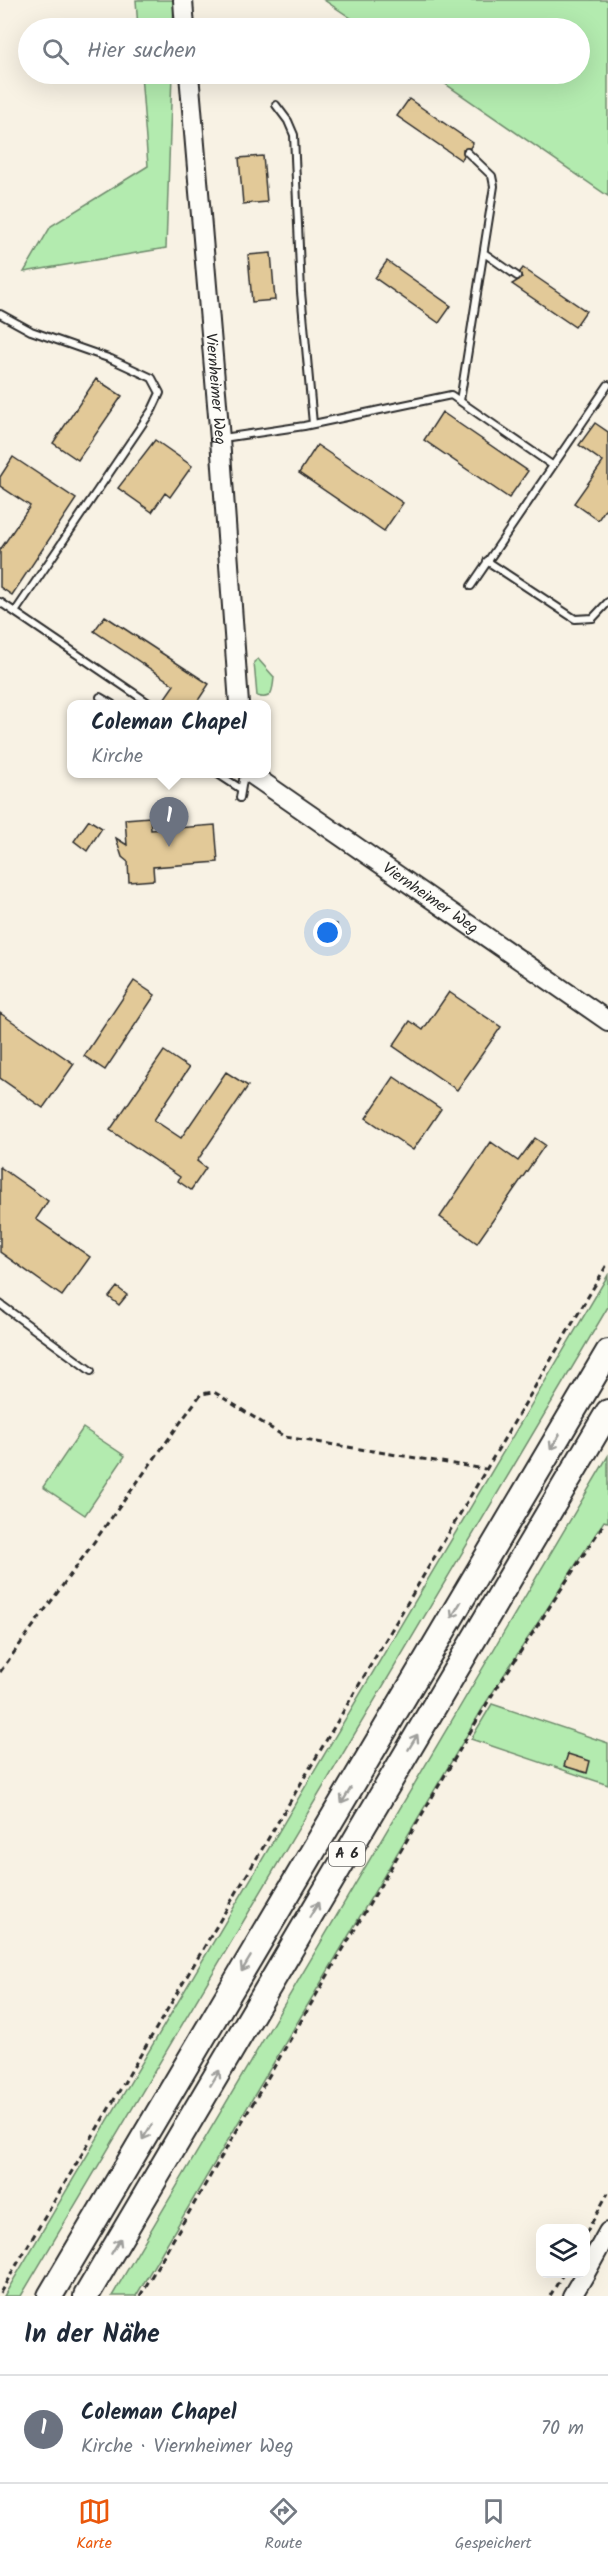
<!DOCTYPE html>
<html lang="de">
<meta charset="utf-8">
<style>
:root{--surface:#fff;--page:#f6f6f7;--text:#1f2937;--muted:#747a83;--line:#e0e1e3;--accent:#ea580c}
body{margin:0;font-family:Kalam,sans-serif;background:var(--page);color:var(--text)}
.controls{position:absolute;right:18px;bottom:18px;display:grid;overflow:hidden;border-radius:12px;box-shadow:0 6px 24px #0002}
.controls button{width:54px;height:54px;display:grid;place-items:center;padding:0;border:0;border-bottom:2px solid var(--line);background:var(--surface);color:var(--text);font:30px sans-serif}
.you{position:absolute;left:328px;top:933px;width:21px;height:21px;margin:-15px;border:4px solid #fff;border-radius:50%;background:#1a73e8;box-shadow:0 0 0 9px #1a73e833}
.badge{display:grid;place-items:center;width:39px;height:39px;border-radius:50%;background:var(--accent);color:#fff;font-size:20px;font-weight:700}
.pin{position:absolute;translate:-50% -50px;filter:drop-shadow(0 2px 3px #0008)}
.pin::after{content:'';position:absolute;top:32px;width:21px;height:18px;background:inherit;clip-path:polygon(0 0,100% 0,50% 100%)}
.popup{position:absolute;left:67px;top:700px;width:204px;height:78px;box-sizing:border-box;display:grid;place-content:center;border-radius:12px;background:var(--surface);filter:drop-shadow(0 2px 4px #0005);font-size:20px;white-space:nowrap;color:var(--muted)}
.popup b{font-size:22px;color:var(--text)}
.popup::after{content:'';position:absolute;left:50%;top:100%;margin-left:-12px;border:12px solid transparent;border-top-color:var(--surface)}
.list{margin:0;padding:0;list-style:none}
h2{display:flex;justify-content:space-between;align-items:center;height:78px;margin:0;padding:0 24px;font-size:26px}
h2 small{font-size:20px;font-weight:400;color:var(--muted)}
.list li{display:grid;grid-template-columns:39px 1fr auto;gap:18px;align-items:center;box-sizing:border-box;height:108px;padding:0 24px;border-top:2px solid var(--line)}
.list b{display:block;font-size:22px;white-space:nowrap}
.list p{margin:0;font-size:20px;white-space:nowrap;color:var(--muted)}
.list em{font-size:20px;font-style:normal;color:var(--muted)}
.icon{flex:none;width:33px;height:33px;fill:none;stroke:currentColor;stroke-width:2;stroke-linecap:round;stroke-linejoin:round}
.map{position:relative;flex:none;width:608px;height:2296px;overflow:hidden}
.search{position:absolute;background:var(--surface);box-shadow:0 6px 24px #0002;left:18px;right:18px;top:18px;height:66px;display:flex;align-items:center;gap:15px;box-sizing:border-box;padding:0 21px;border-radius:33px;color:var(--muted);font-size:22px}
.sheet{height:186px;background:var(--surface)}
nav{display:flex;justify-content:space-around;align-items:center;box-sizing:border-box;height:84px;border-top:2px solid var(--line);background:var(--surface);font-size:16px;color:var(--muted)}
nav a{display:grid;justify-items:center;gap:3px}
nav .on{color:var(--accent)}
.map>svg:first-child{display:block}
.green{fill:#b3ebaf;stroke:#6f8b6d;stroke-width:1.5}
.building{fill:#e2c998;stroke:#2b2b2b;stroke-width:1.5}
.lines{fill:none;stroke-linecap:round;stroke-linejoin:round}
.lane-casing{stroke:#2b2b2b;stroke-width:10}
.secondary-casing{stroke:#2b2b2b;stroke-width:22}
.highway-casing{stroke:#2b2b2b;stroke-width:28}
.path{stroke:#2b2b2b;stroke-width:3;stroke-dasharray:6 4.5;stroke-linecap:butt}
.lane{stroke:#fdfcf7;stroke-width:6}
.secondary{stroke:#fdfcf7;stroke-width:18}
.highway{stroke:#fdfcf7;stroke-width:24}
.oneway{stroke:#9e9e9b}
.labels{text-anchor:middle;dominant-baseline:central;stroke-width:4.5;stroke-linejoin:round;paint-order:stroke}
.shield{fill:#fdfcf7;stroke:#6a6a68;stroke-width:1.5}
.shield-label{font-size:15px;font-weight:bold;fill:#2b2b2b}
.street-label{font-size:16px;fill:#2b2b2b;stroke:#fdfcf7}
</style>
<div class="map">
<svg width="608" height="2296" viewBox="0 0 608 2296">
<rect width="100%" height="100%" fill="#f8f2e4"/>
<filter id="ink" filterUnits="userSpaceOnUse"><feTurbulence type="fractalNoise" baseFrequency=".0167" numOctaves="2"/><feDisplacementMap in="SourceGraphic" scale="12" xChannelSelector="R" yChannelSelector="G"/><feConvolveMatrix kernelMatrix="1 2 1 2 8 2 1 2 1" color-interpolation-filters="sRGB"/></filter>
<g filter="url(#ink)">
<path class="green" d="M136,0H174L173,28H138Z
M324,0H608V196L431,74H580V28H366Z
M141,74H172L166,248L24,272L51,226L148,166Z
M258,659L274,677C273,690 272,701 257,696L254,662Z
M608,1275V1307L21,2296H4Z
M83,1428L125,1456L85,1515L43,1487Z
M608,1456V1522L604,1521L487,1701L136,2296H112Z
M492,1704L608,1743V1785L471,1739Z"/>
<path class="building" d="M409,99L473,143L470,148L463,149L464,156L461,160L397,116Z
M263,156L267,202L243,204L239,158Z
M271,253L275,300L252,302L248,255Z
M387,261L451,306L439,323L375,278Z
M523,268L586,311L575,327L512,284L522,278L520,272Z
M96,379L122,396L78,460L53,443Z
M442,412L528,471L509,498L424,440Z
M595,423L608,432V505L598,520L574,503L603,462L579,445Z
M155,440L192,466L170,497L165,493L152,512L118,488Z
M317,445L403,503L384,531L299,473Z
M13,457L76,499L12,595L0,587V550L30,506L0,486V477Z
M105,616L209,684L195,705H160L174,685L94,631Z
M150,817L151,830L215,825L218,862L153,867L154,880L129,882L128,862L122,857L116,838L127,845L125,819Z
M89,820L102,828L87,851L74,841Z
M322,924H337V940H322Z
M134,981L155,995L105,1070L84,1056Z
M449,992L501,1027L457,1090L393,1046L410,1021L423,1030Z
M0,1013L74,1064L43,1108L0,1078Z
M164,1051L189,1068L154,1120L181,1138L226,1072L248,1086L197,1161L206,1168L191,1190L178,1181L180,1177L110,1130Z
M394,1077L441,1109L413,1150L366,1118Z
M535,1138L545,1145L477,1243L440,1217L491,1142L518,1161Z
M0,1167L48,1201L36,1219L90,1257L62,1296L0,1252Z
M117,1287L127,1295L119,1305L109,1297Z
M568,1754L590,1761L587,1773L564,1766Z"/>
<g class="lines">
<g class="lane-casing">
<path id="lane" d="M276,105L288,121L294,135L301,292L313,424
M484,253L517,276
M0,314L31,331L111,359L152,378L160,393L152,410L15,612
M460,401L494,186L492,176L467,152
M223,438L304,426L451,395L552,465
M487,561L575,619L593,618L608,602
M471,586L608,385
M0,602L150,704
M100,697L112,704
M218,774L241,789
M240,798L244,774
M0,1304L91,1371"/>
</g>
<g class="secondary-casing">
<g id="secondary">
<path d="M183,0L185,28"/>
<path id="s1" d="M189,74L220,439L239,704"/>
<path id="s2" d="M251,774L608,1021"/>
<path d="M586,2272L608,2232"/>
<path d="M572,2296L585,2274"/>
</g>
</g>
<g class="highway-casing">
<path id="highway" d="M50,2296L608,1352
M86,2296L608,1412"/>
</g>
<path class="path" d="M0,1672L201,1394L214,1392L285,1437L485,1469
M586,2233L608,2193
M0,2293L608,1263
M140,2296L489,1700L605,1522
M550,2296L563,2274"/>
<use href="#lane" class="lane"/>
<use href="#secondary" class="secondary"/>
<use href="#highway" class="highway"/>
</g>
<defs><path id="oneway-shaft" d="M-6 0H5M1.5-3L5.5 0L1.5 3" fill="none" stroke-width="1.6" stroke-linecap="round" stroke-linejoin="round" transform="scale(1.5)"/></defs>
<g class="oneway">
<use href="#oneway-shaft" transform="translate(555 1442) rotate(121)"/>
<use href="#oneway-shaft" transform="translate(456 1610) rotate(121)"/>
<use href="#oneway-shaft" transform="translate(413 1742) rotate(-59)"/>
<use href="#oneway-shaft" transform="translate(346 1796) rotate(121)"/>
<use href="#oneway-shaft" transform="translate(314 1910) rotate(-59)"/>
<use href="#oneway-shaft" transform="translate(246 1964) rotate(121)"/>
<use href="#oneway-shaft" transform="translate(215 2078) rotate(-59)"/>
<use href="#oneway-shaft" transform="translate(147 2132) rotate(121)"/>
<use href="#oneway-shaft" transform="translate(116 2246) rotate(-59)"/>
</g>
</g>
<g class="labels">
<rect class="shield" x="329" y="1842" width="36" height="24" rx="4.5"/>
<g class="shield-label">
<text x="347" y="1854">A 6</text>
</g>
<g class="street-label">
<text stroke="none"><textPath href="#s1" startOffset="316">Viernheimer Weg</textPath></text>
<text stroke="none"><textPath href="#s2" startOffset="218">Viernheimer Weg</textPath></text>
</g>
</g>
</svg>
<div class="controls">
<button><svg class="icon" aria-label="layers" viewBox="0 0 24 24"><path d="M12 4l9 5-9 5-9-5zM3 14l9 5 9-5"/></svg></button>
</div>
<div class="you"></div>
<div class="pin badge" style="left:169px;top:847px;background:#6b7280">1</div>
<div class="popup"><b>Coleman Chapel</b>Kirche</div>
<div class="search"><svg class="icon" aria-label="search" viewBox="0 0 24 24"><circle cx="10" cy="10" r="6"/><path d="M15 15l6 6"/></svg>Hier suchen</div>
</div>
<section class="sheet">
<h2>In der Nähe<small></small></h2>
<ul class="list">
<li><span class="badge" style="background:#6b7280">1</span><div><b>Coleman Chapel</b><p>Kirche · Viernheimer Weg</p></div><em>70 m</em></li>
</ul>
</section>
<nav>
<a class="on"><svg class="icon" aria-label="map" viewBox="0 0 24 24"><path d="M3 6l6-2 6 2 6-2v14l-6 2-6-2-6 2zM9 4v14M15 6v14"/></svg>Karte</a>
<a><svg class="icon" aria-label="directions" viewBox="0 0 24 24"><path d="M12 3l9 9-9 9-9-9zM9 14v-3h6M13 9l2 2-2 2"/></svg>Route</a>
<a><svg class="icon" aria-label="saved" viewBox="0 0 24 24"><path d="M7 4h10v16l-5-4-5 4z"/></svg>Gespeichert</a>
</nav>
